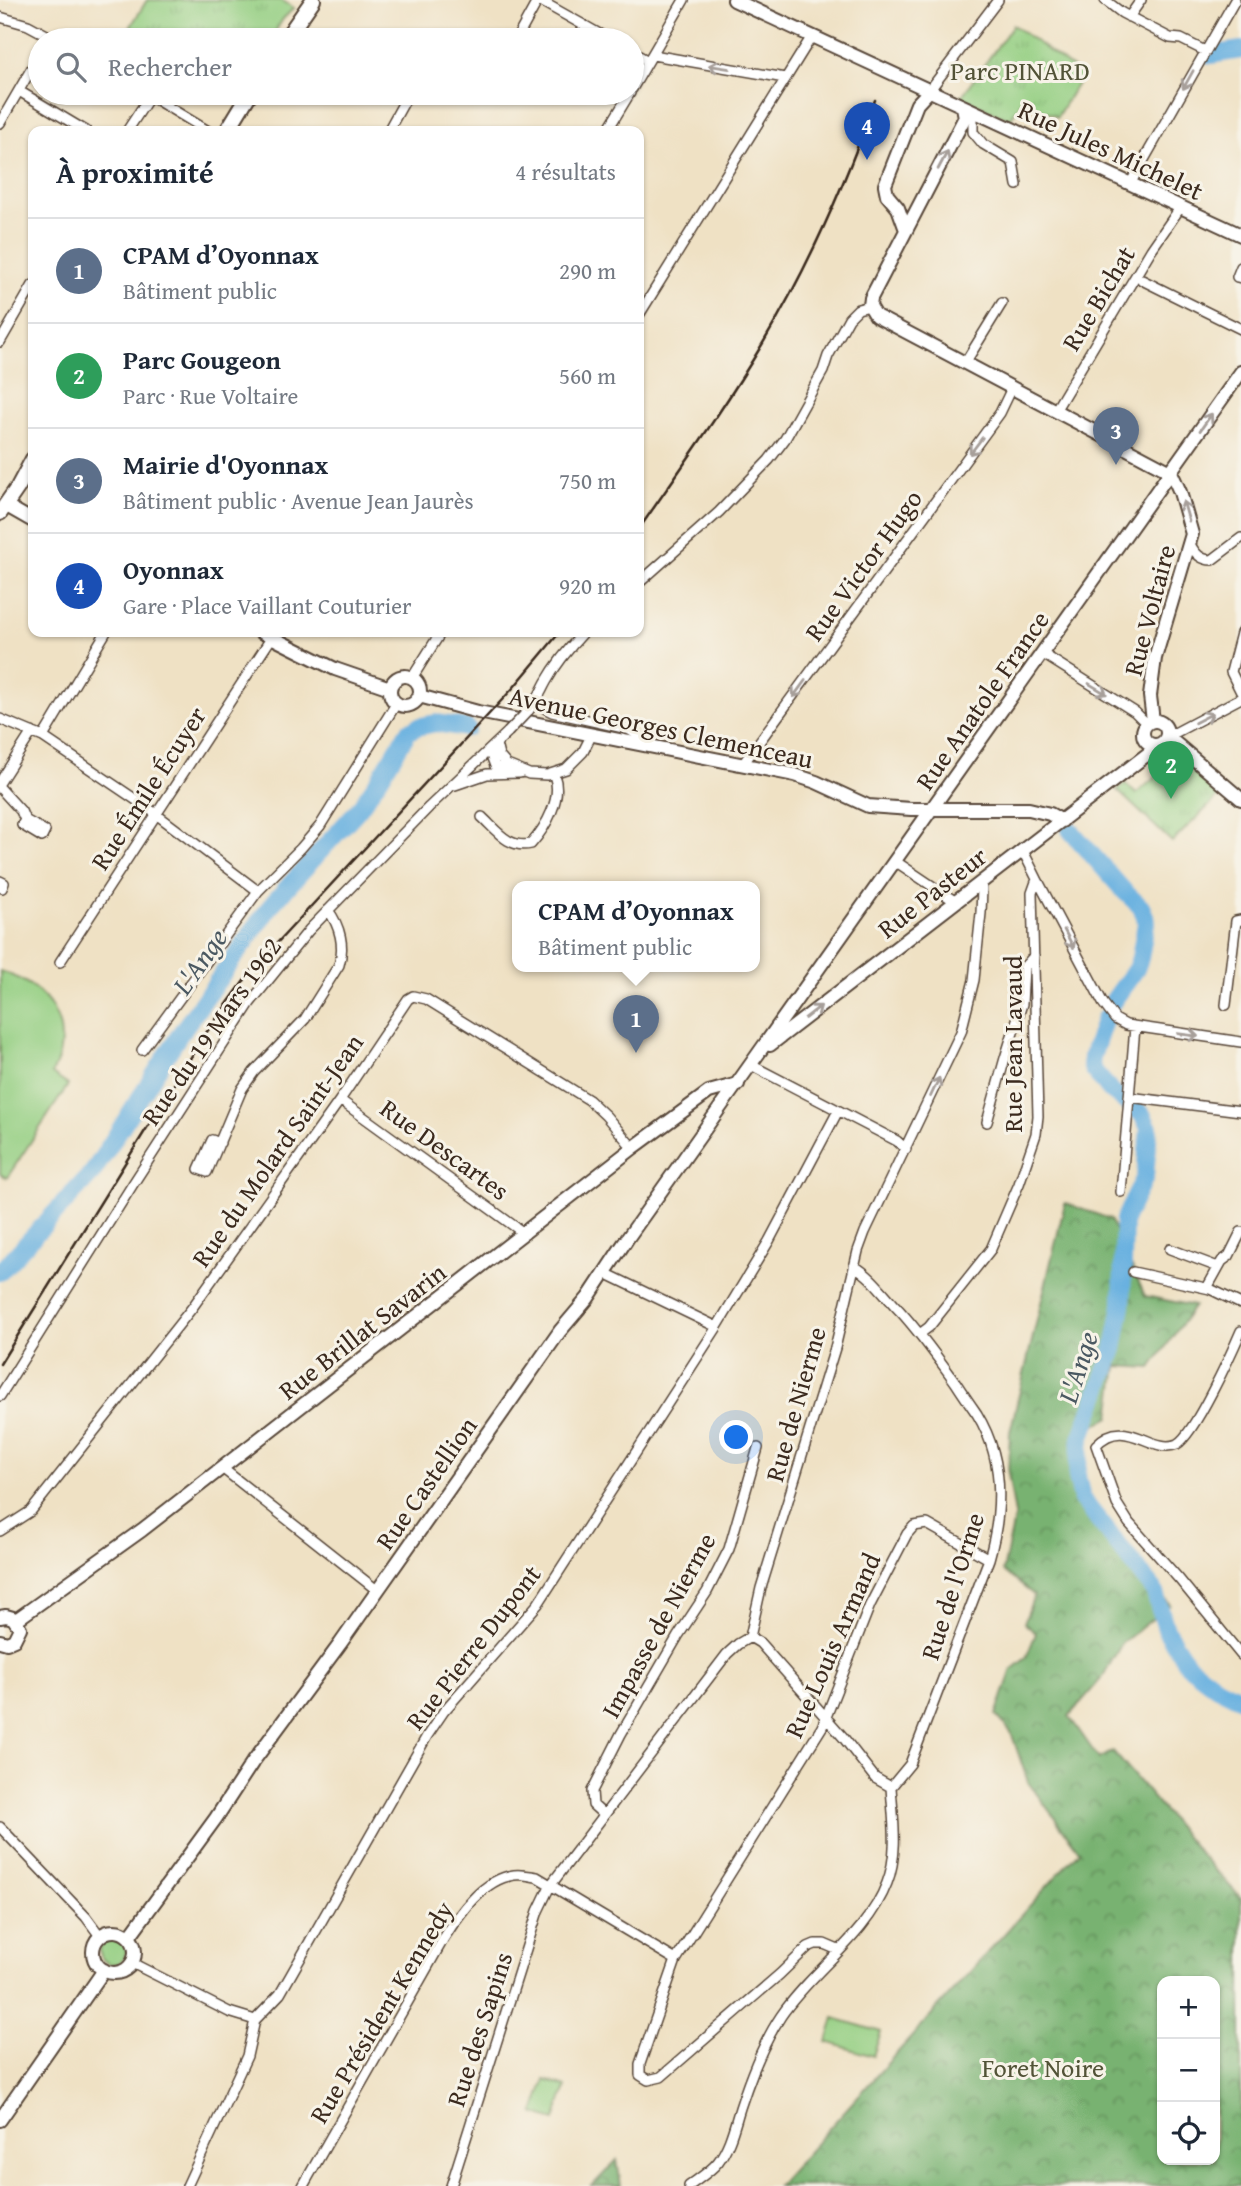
<!DOCTYPE html>
<html lang="fr">
<meta charset="utf-8">
<style>
:root{--surface:#fff;--page:#f2f2f3;--text:#1f2937;--muted:#747a83;--line:#e0e1e3;--accent:#b5179e}
body{margin:0;font-family:"Gentium Book Plus",serif;background:var(--page);color:var(--text)}
.controls{position:absolute;right:21px;bottom:21px;display:grid;overflow:hidden;border-radius:14px;box-shadow:0 2px 5px #0004}
.controls button{width:63px;height:63px;display:grid;place-items:center;padding:0;border:0;border-bottom:2px solid var(--line);background:var(--surface);color:var(--text);font:35px sans-serif}
.you{position:absolute;left:737px;top:1438px;width:24px;height:24px;margin:-18px;border:5px solid #fff;border-radius:50%;background:#1a73e8;box-shadow:0 0 0 10px #1a73e833}
.badge{display:grid;place-items:center;width:46px;height:46px;border-radius:50%;background:var(--accent);color:#fff;font-size:23px;font-weight:700}
.pin{position:absolute;translate:-50% -58px;filter:drop-shadow(0 2px 4px #0008)}
.pin::after{content:'';position:absolute;top:37px;width:24px;height:21px;background:inherit;clip-path:polygon(0 0,100% 0,50% 100%)}
.popup{position:absolute;left:512px;top:881px;width:248px;height:91px;box-sizing:border-box;display:grid;place-content:center;border-radius:14px;background:var(--surface);filter:drop-shadow(0 2px 5px #0005);font-size:23px;white-space:nowrap;color:var(--muted)}
.popup b{font-size:26px;color:var(--text)}
.popup::after{content:'';position:absolute;left:50%;top:100%;margin-left:-14px;border:14px solid transparent;border-top-color:var(--surface)}
.list{margin:0;padding:0;list-style:none}
h2{display:flex;justify-content:space-between;align-items:center;height:91px;margin:0;padding:0 28px;font-size:30px}
h2 small{font-size:23px;font-weight:400;color:var(--muted)}
.list li{display:grid;grid-template-columns:46px 1fr auto;gap:21px;align-items:center;box-sizing:border-box;height:105px;padding:0 28px;border-top:2px solid var(--line)}
.list b{display:block;font-size:26px;white-space:nowrap}
.list p{margin:0;font-size:23px;white-space:nowrap;color:var(--muted)}
.list em{font-size:23px;font-style:normal;color:var(--muted)}
.icon{flex:none;width:38px;height:38px;fill:none;stroke:currentColor;stroke-width:2;stroke-linecap:round;stroke-linejoin:round}
.map{position:relative;flex:none;width:1241px;height:2186px;overflow:hidden}
.search{position:absolute;background:var(--surface);box-shadow:0 2px 5px #0004;left:28px;top:28px;width:616px;height:77px;display:flex;align-items:center;gap:18px;box-sizing:border-box;padding:0 24px;border-radius:38px;color:var(--muted);font-size:26px}
.panel{position:absolute;background:var(--surface);box-shadow:0 2px 5px #0004;left:28px;top:126px;width:616px;height:511px;border-radius:14px}
.map>svg:first-child{display:block}
.forest{fill:url(#forest-crowns);stroke:#5a6e48;stroke-width:2;fill-rule:evenodd}
.park{fill:url(#park-tufts);stroke:#687c50;stroke-width:2}
.garden{fill:#95cf83;stroke:#687c50;stroke-width:2}
.lines{fill:none;stroke-linecap:round;stroke-linejoin:round}
.river{stroke:#69b1e0;stroke-width:18}
.street-casing{stroke:#564537;stroke-width:12}
.secondary-casing{stroke:#564537;stroke-width:16}
.primary-casing{stroke:#564537;stroke-width:18}
.street{stroke:#fff;stroke-width:9}
.secondary{stroke:#fff;stroke-width:12}
.primary{stroke:#fff;stroke-width:14}
.rail{stroke:#3b2a1e;stroke-width:2.5}
.street-bridge-casing{stroke:#564537;stroke-width:12;stroke-linecap:butt}
.street-bridge{stroke:#fff;stroke-width:9}
.oneway{stroke:#a79f9a}
.labels{text-anchor:middle;dominant-baseline:central;stroke-width:6;stroke-linejoin:round;paint-order:stroke}
.park-label{font-size:26px;fill:#525337;stroke:#f7f3e8}
.street-label{font-size:26px;fill:#3b2a1e;stroke:#f7f3e8}
.water-label{font-size:28px;font-style:italic;fill:#4b5962;stroke:#f7f3e8}
</style>
<div class="map">
<svg width="1241" height="2186" viewBox="0 0 1241 2186">
<defs>
<pattern id="forest-crowns" width="20" height="18" patternUnits="userSpaceOnUse" patternTransform="scale(1.75)"><rect width="20" height="18" fill="#78b271"/><path d="M2 6a3 3 0 1 1 6 0M12 15a3 3 0 1 1 6 0" fill="none" stroke="#64915c"/></pattern>
<pattern id="park-tufts" width="24" height="20" patternUnits="userSpaceOnUse" patternTransform="scale(1.75)"><rect width="24" height="20" fill="#95cf83"/><path d="M3 7l-1-3M5 7V3M7 7l1-3M15 17l-1-3M17 17v-4M19 17l1-3" fill="none" stroke="#81b271"/></pattern>
</defs>
<rect width="100%" height="100%" fill="#f7f3e8"/>
<filter id="ink" filterUnits="userSpaceOnUse"><feTurbulence type="fractalNoise" baseFrequency=".0143" numOctaves="2"/><feDisplacementMap in="SourceGraphic" scale="14" xChannelSelector="R" yChannelSelector="G"/><feConvolveMatrix kernelMatrix="1 2 1 2 8 2 1 2 1" color-interpolation-filters="sRGB"/></filter>
<filter id="wash" filterUnits="userSpaceOnUse"><feTurbulence type="fractalNoise" baseFrequency=".00686" numOctaves="4" result="noise"/><feDisplacementMap in="SourceGraphic" scale="28" xChannelSelector="R" yChannelSelector="G"/><feGaussianBlur stdDeviation="1.57" result="paint"/><feColorMatrix in="noise" values="0 0 0 0 0 0 0 0 0 0 0 0 0 0 0 0 0 1.4 0 .05"/><feComposite in="paint" operator="in"/></filter>
<g filter="url(#wash)">
<rect width="100%" height="100%" fill="#efe1c4"/>
<path class="forest" d="M1065,1203L1110,1219L1145,1296L1194,1306L1151,1368L1117,1366L1110,1417L1092,1427L1081,1468L1090,1500L1170,1605L1122,1643L1102,1678L1069,1716L1099,1759L1113,1751L1201,1855L1241,1898V2186H777L1079,1851L1028,1782L1011,1732L996,1715L1012,1669L1026,1658L1036,1633L1024,1623L1034,1595L1003,1571L1015,1515L1008,1473L1010,1432ZM1162,1981H1215V2160H1162Z
M617,2160L621,2186H592Z"/>
<path class="park" d="M147,0H281L294,8L283,19L270,40H144L128,31Z
M1013,25L1082,75L1057,117L1022,101L1010,120L961,97Z
M1181,760L1198,776L1224,791L1172,842L1117,790L1125,783L1136,794L1175,761Z"/>
<path class="garden" d="M0,971C49,987 76,1025 52,1074L68,1085L7,1178L0,1174Z
M100 1951a13 13 0 1 1 26 0a13 13 0 1 1-26 0Z
M834,2018L881,2032L873,2056L827,2042Z
M545,2080L566,2087L555,2120L534,2113Z"/>
<g class="lines">
<path class="river" d="M1210,55L1241,50
M1070,830L1124,891L1141,907L1145,916L1146,923L1140,958L1136,969L1111,1004
M1105,1018L1092,1057L1091,1065L1093,1070L1110,1090L1142,1114L1149,1128L1145,1177L1124,1220L1122,1305L1114,1349L1081,1439L1077,1476L1082,1499L1154,1590L1167,1632L1189,1666L1217,1687L1241,1699
M0,1272L93,1172L180,1034L272,904L358,810L378,781L408,732L417,727L436,723L467,728"/>
</g>
</g>
<g filter="url(#ink)">
<g class="lines">
<g class="street-casing">
<path id="street" d="M539,0L610,40
M1105,0L1122,13L1170,38L1181,39L1205,51
M0,17L28,25L56,40
M1129,17L1141,0
M290,32L305,40
M516,40L538,0
M632,52L648,61
M653,55L785,78
M632,89L684,0
M19,91L86,131
M929,91L998,0
M145,93L208,131
M413,93H442
M965,117L973,119V132L983,144L1013,162L1017,185
M0,123L40,54
M127,131L150,96
M388,131L409,93
M607,131L630,93
M1130,184L1235,0
M1241,267L1237,277L1241,278
M1142,280L1241,329
M639,315L812,36
M0,342L33,285
M965,363L1002,303
M1055,411L1151,250L1180,208
M1190,544C1195,554 1201,560 1212,560L1241,538
M639,583L719,512L769,460L785,439L823,371L828,356L849,318L858,309L870,306
M1241,633L1231,672L1241,692
M1043,654L1135,712L1144,721L1143,730
M412,678L441,632
M537,702L542,707L552,712L628,729L652,744
M528,711C537,702 540,693 546,682C556,664 570,647 584,632
M0,719L43,737L148,808L258,891
M43,737L106,632
M1167,737L1241,698
M496,744L499,756L507,765L529,774L547,775L566,769L583,752L592,734
M489,750L495,766L506,772
M743,764L1000,413L1012,388
M0,782L32,732
M455,785L487,774L520,773
M0,788L21,811L25,820L22,825L42,837L45,831L25,820
M482,817C497,831 509,849 531,844C546,827 563,798 554,775
M895,861L956,902
M1037,879L1103,1003L1115,1019L1126,1025L1241,1042
M0,881L4,883L2,888L0,887
M60,962L272,637
M1226,1005L1236,921L1241,920
M142,1050L258,891L301,848L320,826L396,704
M751,1065L897,1141L906,1149
M1129,1097L1241,1111
M340,1100L525,1234
M987,1122L1005,1058L1022,1004L1024,967L1034,956
M220,1143L212,1140L199,1169L207,1172L242,1089L254,1072L305,1019L339,965C345,946 340,926 328,910
M1121,1192L1135,1027
M1170,1249L1218,1267
M854,1266C872,1276 886,1297 900,1311C921,1334 938,1358 956,1383C963,1394 970,1404 977,1414C1005,1460 1003,1510 989,1559L910,1764L891,1787
M1133,1272L1210,1289L1241,1304
M605,1273L717,1327
M1207,1288L1222,1261L1229,1256L1241,1232
M1241,1331C1232,1352 1194,1435 1177,1444C1152,1455 1125,1414 1096,1445L1117,1504L1129,1523L1179,1579L1241,1655
M921,1333L929,1327L991,1249L1019,1184L1036,1134L1038,1116L1032,893L1037,879L1023,851
M0,1396L133,1184L250,1003L309,930L429,807L508,732
M222,1468L378,1591
M0,1531L31,1511L192,1308L340,1100L408,999L413,996L426,999L589,1100L606,1116L633,1148
M750,1637L760,1643L843,1737L875,1778L891,1787
M604,1815L593,1805L592,1791L621,1734L678,1636L707,1592L729,1549L758,1448
M0,1827L86,1917L100,1936
M838,1950L824,1944H815L808,1947L780,1974L661,2077L648,2080L640,2075V2064L676,1960L822,1727L870,1605L907,1534L914,1526L927,1524L989,1559
M132,1963L229,2012L255,2020
M255,2020L280,1994L427,1736L444,1711L538,1604L717,1327L769,1241L838,1111
M187,2186L247,2056L255,2020
M303,2186L444,1938C459,1914 483,1879 514,1875C522,1874 530,1876 537,1877L676,1960
M451,2186L538,1911L550,1886L727,1654L738,1644L750,1637L761,1588L835,1348L858,1251L865,1232L961,1032L974,980L981,913L982,889L981,883
M689,2186C698,2179 711,2171 718,2162C730,2146 734,2127 740,2108C750,2077 763,2043 781,2016C813,1969 867,1936 887,1883C899,1852 893,1819 891,1787"/>
</g>
<g class="secondary-casing">
<path id="secondary" d="M734,0L1241,235
M963,107L965,117L871,298L870,306L876,316L1171,472
M906,230L898,208L887,195L885,185L917,104L929,91
M5,505L33,521
M261,632L335,669L390,688
M390 691a15 15 0 1 1 30 0a15 15 0 1 1-30 0Z
M419,696L478,712L795,775L816,782L868,806L911,809H1029L1050,814L1062,821
M1143 733a12 12 0 1 1 24 0a12 12 0 1 1-24 0Z
M1153,721L1150,696L1155,658L1192,534L1180,492L1171,472
M1166,738L1173,741L1241,799
M770,1045L1162,743
M0,1617L6,1616L13,1618L20,1628L14,1640L7,1643L0,1641
M16,1620L142,1530L633,1148L709,1092L738,1084
M93 1952a21 21 0 1 1 42 0a21 21 0 1 1-42 0Z
M129,1937L216,1818L252,1763L340,1644L560,1331L588,1298L627,1239L1241,372
M0,2120L104,1970"/>
</g>
<g class="primary-casing">
<path id="primary" d="M285,40L313,0
M227,131L250,93
M0,513L18,487L33,459"/>
</g>
<use href="#street" class="street"/>
<use href="#secondary" class="secondary"/>
<use href="#primary" class="primary"/>
<path class="rail" d="M639,529C681,468 725,407 763,343C809,266 845,184 875,100
M0,1364L206,1033L252,970L514,687L560,632"/>
<g class="street-bridge-casing">
<path id="street-bridge" d="M508,732L528,711"/>
</g>
<use href="#street-bridge" class="street-bridge"/>
</g>
<defs><path id="oneway-shaft" d="M-6 0H5M1.5-3L5.5 0L1.5 3" fill="none" stroke-width="1.6" stroke-linecap="round" stroke-linejoin="round" transform="scale(1.75)"/></defs>
<g class="oneway">
<use href="#oneway-shaft" transform="translate(719 67) rotate(-171)"/>
<use href="#oneway-shaft" transform="translate(1188 80) rotate(119)"/>
<use href="#oneway-shaft" transform="translate(943 160) rotate(-62)"/>
<use href="#oneway-shaft" transform="translate(1206 422) rotate(-55)"/>
<use href="#oneway-shaft" transform="translate(976 446) rotate(127)"/>
<use href="#oneway-shaft" transform="translate(1186 511) rotate(-106)"/>
<use href="#oneway-shaft" transform="translate(799 689) rotate(126)"/>
<use href="#oneway-shaft" transform="translate(1098 689) rotate(31)"/>
<use href="#oneway-shaft" transform="translate(1204 718) rotate(-27)"/>
<use href="#oneway-shaft" transform="translate(1069 939) rotate(62)"/>
<use href="#oneway-shaft" transform="translate(813 1012) rotate(-38)"/>
<use href="#oneway-shaft" transform="translate(1188 1035) rotate(8)"/>
<use href="#oneway-shaft" transform="translate(935 1087) rotate(-65)"/>
</g>
</g>
<g class="labels">
<g class="park-label">
<text x="1020" y="70">Parc PINARD</text>
<text x="1043" y="2067">Foret Noire</text>
</g>
<g class="street-label">
<text transform="translate(1111 150) rotate(25)">Rue Jules Michelet</text>
<text transform="translate(1098 298) rotate(-59)">Rue Bichat</text>
<text transform="translate(863 565) rotate(-54)">Rue Victor Hugo</text>
<text transform="translate(1149 610) rotate(-75)">Rue Voltaire</text>
<text transform="translate(982 700) rotate(-55)">Rue Anatole France</text>
<text transform="translate(661 727) rotate(12)">Avenue Georges Clemenceau</text>
<text transform="translate(148 788) rotate(-57)">Rue Émile Écuyer</text>
<text transform="translate(932 892) rotate(-38)">Rue Pasteur</text>
<text transform="translate(211 1031) rotate(-55)">Rue du 19 Mars 1962</text>
<text transform="translate(1012 1044) rotate(-90)">Rue Jean Lavaud</text>
<text transform="translate(445 1149) rotate(36)">Rue Descartes</text>
<text transform="translate(277 1150) rotate(-55)">Rue du Molard Saint-Jean</text>
<text transform="translate(362 1331) rotate(-38)">Rue Brillat Savarin</text>
<text transform="translate(795 1404) rotate(-74)">Rue de Nierme</text>
<text transform="translate(426 1483) rotate(-55)">Rue Castellion</text>
<text transform="translate(952 1586) rotate(-72)">Rue de l'Orme</text>
<text transform="translate(658 1625) rotate(-61)">Impasse de Nierme</text>
<text transform="translate(832 1645) rotate(-66)">Rue Louis Armand</text>
<text transform="translate(473 1647) rotate(-52)">Rue Pierre Dupont</text>
<text transform="translate(381 2012) rotate(-59)">Rue Président Kennedy</text>
<text transform="translate(479 2029) rotate(-72)">Rue des Sapins</text>
</g>
<g class="water-label">
<text transform="translate(199 961) rotate(-55)">L'Ange</text>
<text transform="translate(1077 1367) rotate(-72)">L'Ange</text>
</g>
</g>
</svg>
<div class="controls">
<button>+</button>
<button>−</button>
<button><svg class="icon" aria-label="locate" viewBox="0 0 24 24"><circle cx="12" cy="12" r="6"/><path d="M12 2v4M12 18v4M2 12h4M18 12h4"/></svg></button>
</div>
<div class="you"></div>
<div class="pin badge" style="left:636px;top:1053px;background:#5c6f8a">1</div>
<div class="popup"><b>CPAM d’Oyonnax</b>Bâtiment public</div>
<div class="pin badge" style="left:1171px;top:799px;background:#2e9e5b">2</div>
<div class="pin badge" style="left:1116px;top:465px;background:#5c6f8a">3</div>
<div class="pin badge" style="left:867px;top:160px;background:#1a4fb4">4</div>
<div class="search"><svg class="icon" aria-label="search" viewBox="0 0 24 24"><circle cx="10" cy="10" r="6"/><path d="M15 15l6 6"/></svg>Rechercher</div>
<section class="panel">
<h2>À proximité<small>4 résultats</small></h2>
<ul class="list">
<li><span class="badge" style="background:#5c6f8a">1</span><div><b>CPAM d’Oyonnax</b><p>Bâtiment public</p></div><em>290 m</em></li>
<li><span class="badge" style="background:#2e9e5b">2</span><div><b>Parc Gougeon</b><p>Parc · Rue Voltaire</p></div><em>560 m</em></li>
<li><span class="badge" style="background:#5c6f8a">3</span><div><b>Mairie d'Oyonnax</b><p>Bâtiment public · Avenue Jean Jaurès</p></div><em>750 m</em></li>
<li><span class="badge" style="background:#1a4fb4">4</span><div><b>Oyonnax</b><p>Gare · Place Vaillant Couturier</p></div><em>920 m</em></li>
</ul>
</section>
</div>
